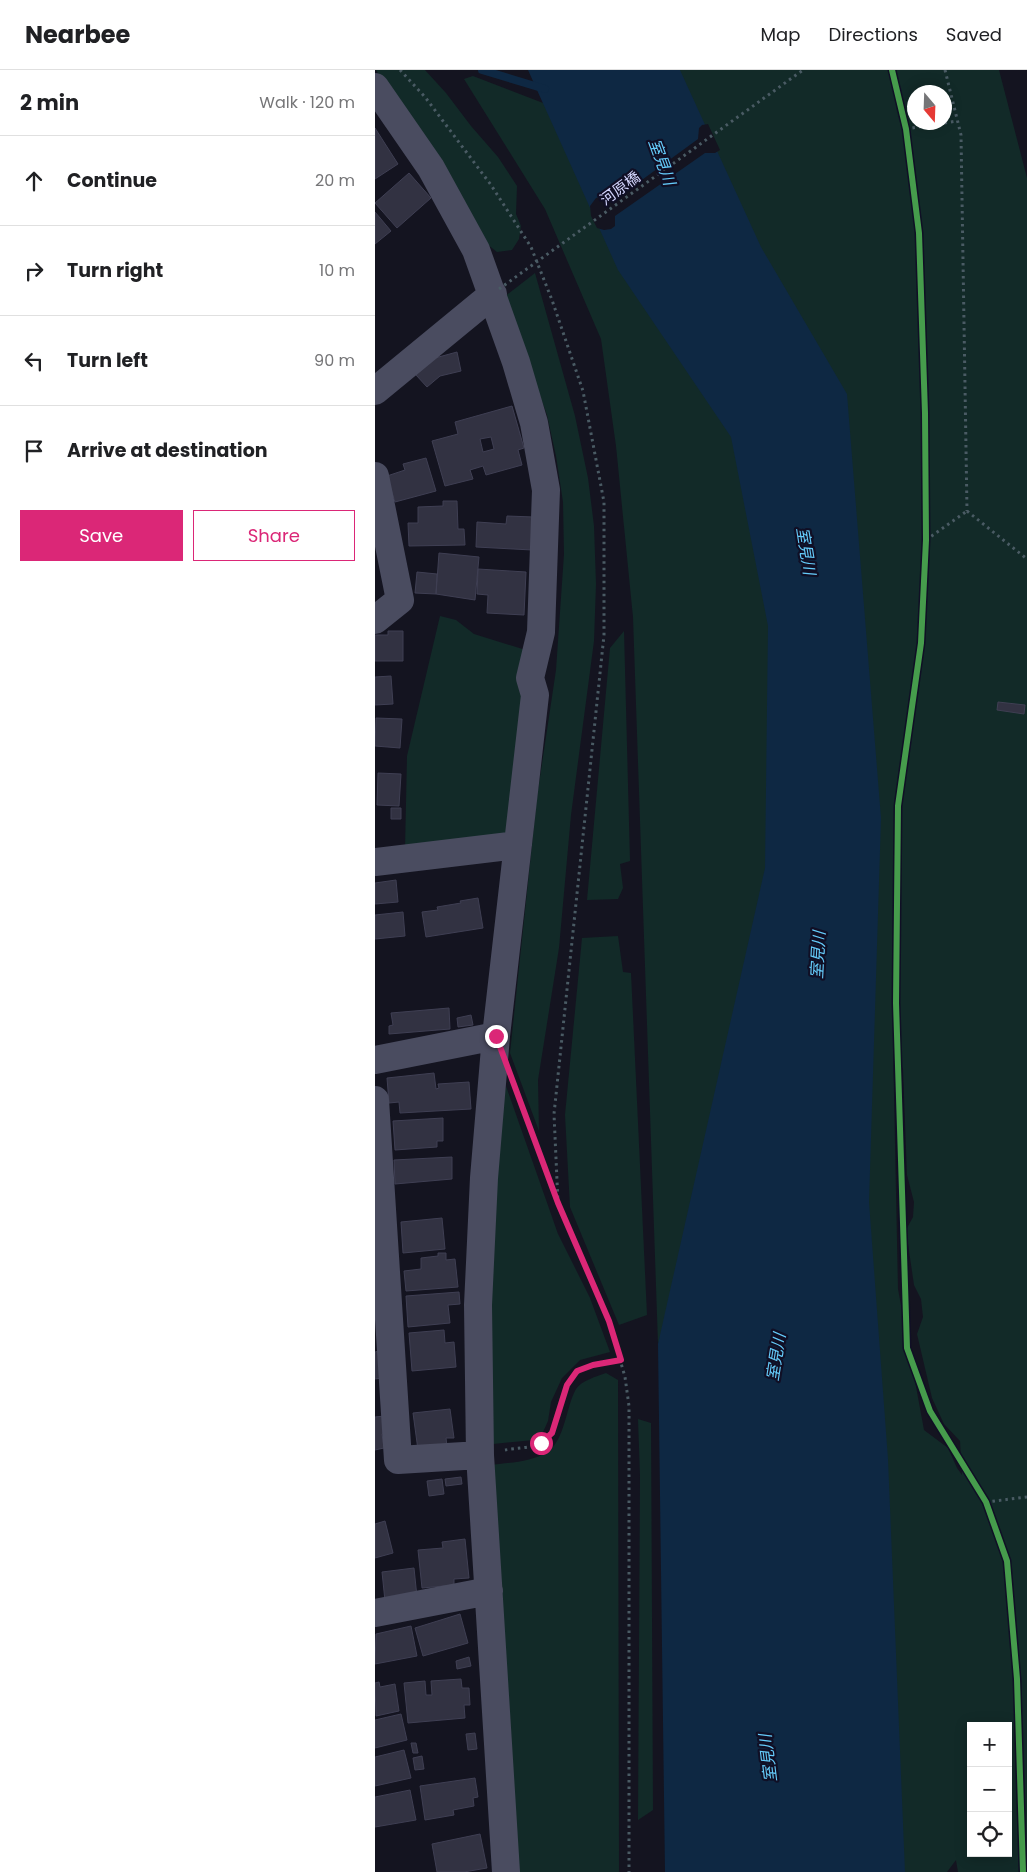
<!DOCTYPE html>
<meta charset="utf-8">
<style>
:root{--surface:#fff;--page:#f6f6f6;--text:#202124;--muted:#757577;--line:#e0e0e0;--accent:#db2777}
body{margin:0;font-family:Poppins,"Noto Sans JP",sans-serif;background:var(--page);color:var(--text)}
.controls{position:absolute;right:15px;bottom:15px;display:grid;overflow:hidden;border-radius:0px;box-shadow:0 2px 12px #0003}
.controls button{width:45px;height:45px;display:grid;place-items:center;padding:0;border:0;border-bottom:1px solid var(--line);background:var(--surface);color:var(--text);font:25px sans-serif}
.compass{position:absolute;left:532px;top:15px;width:45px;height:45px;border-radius:50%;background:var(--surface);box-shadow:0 2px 12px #0003;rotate:161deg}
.stop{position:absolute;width:15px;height:15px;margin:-11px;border:4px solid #db2777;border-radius:50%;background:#fff}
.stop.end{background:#db2777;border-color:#fff;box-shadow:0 1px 5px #0008}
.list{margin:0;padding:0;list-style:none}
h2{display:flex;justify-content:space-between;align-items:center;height:65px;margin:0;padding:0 20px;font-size:21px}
h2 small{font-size:16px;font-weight:400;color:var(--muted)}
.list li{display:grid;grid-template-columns:32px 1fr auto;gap:15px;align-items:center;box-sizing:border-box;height:90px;padding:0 20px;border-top:1px solid var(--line)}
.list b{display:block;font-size:19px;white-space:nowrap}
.list em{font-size:16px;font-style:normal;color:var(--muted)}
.actions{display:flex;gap:10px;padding:15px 20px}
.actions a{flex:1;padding:11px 0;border:1px solid var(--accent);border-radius:0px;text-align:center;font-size:18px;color:var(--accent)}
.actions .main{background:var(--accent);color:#fff}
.icon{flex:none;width:28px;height:28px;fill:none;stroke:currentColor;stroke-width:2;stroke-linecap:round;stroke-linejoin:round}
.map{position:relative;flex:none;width:652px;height:1802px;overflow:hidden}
header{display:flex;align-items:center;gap:30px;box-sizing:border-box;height:70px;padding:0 25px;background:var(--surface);border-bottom:1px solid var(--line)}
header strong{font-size:24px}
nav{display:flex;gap:28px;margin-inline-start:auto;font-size:18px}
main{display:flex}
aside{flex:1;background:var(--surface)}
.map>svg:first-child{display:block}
.green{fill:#122a28;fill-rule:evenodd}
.water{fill:#0e2843}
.pier{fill:#141420}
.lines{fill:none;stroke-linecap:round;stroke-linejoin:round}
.stream{stroke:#0e2843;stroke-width:8}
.building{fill:#323242;stroke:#3f3f53;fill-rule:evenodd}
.path{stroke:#4a5b64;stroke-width:3;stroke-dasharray:2.5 4;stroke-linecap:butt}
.minor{stroke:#4a4c60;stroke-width:28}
.path-bridge{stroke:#4a5b64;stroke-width:3;stroke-dasharray:2.5 4;stroke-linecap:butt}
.cycleway-casing{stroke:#100f25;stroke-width:9}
.cycleway{stroke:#469c4c;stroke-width:6}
.route{stroke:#db2777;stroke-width:6}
.labels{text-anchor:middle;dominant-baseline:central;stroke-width:4.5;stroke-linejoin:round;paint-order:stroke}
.street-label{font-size:15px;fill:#d4d6fe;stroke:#100f25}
.water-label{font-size:16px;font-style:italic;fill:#65ccfb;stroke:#100f25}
</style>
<header>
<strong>Nearbee</strong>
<nav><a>Map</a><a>Directions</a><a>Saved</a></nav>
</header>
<main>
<aside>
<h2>2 min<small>Walk · 120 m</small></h2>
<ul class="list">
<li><svg class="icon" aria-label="ahead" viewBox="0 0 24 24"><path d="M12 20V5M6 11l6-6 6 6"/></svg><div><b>Continue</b></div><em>20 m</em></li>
<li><svg class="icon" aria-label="right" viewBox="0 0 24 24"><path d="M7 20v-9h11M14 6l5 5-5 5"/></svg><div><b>Turn right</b></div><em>10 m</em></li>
<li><svg class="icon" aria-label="left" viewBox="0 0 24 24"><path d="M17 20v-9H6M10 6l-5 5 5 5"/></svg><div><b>Turn left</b></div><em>90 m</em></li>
<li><svg class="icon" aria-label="arrive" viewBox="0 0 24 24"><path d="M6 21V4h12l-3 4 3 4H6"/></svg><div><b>Arrive at destination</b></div></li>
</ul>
<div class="actions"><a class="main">Save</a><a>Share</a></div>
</aside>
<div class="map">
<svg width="652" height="1802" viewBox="0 0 652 1802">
<rect width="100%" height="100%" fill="#141420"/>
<path class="green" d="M1,0H50L71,23L96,56L123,87L142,116L141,144L146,156L144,169L137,180L122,182L107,170Z
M289,0H624L652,108V1802H583L581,1790L572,1802H519L484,974ZM540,22H570V52H540ZM518,977L528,999L532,1105L539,1132L538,1147L531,1160L539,1215L546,1229L548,1247L542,1264L557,1328L569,1354L585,1371L587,1405L582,1398L573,1378L549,1360L523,1219ZM596,1656H633V1783H596Z
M98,6L181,38L366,361L404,546V800L336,1105L283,1274L258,547L241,376L226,269L170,139L89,9Z
M160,203L200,346L213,408L219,456L221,514L219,571L196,745L184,878L163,1010L164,1061L135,983L162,727L181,600L189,484L188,432L181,386L172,345L129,227Z
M65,546L81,550L99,564L154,581L133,771L30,780L32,686Z
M249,561L255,791L245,794L248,818L243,829L212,830L235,578Z
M243,866L248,902L256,903L272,1245L244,1255L195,1137L190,1045L207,868Z
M131,1016L183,1164L215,1228L235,1282L205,1290L187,1308L176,1332L173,1351L168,1362L158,1370L118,1374L114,1115Z
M231,1303L243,1310L244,1802H141L115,1395C132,1393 157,1392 172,1382C190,1371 191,1336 201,1319C206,1311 222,1306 231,1303Z
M263,1349L276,1353L278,1740L263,1750L265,1406Z"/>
<path class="water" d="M153,0H305L386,177L472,324L506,748L494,1132L513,1389L530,1802H290L283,1274L390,798L393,556L356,367L243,200Z"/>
<path class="pier" d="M333,54L345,80L340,83H330L240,146V156L236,159L229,160L222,158L216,146L215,136L221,128L227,126L238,131L323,69L324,58L327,55Z"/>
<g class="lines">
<path class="stream" d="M107,0L170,19"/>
</g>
<path class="building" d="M0,58L23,94L0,109Z
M34,103L56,128L22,158L0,133Z
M0,142L16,161L0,174Z
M82,282L86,301L65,306L52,317L41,305L60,288Z
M137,336L149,378L143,380L147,395L111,405L108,396L95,400L98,409L70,416L57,371L83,364L80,352ZM116,367L119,379L108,382L105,369Z
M51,388L61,421L20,432L12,406L30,400L28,394Z
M68,431H82L83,459H89L90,475L34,476L33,453H43V437L68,436Z
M132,446L159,447L157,480L101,477L102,452L131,454Z
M64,483L104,487L100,530L61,524Z
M103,499L151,502L149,545L112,543L113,525L102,524Z
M42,502L62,504L61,524L40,523Z
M13,561H28V591H0V565H13Z
M16,606L18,634L0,635V607Z
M623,632L650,635L649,644L622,640Z
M1,648L27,649L25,678L0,676Z
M3,703L26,704L24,736L2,735Z
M16,738H26V749H16Z
M21,810L23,832L0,834V813Z
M103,828L108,858L51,867L47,842L63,840L62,837L86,833L85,831Z
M28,842L30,866L0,869V845Z
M74,938L75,959L14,964V956L18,955L16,943Z
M96,945L98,955L83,957L82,948Z
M59,1003L61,1019L64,1018L63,1014L94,1012L96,1039L25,1043L24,1032L14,1033L12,1008Z
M68,1048V1071H62V1077L20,1080L18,1051Z
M77,1087V1109L20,1114L19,1090Z
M67,1148L70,1179L28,1183L26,1152Z
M63,1183H71V1190L80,1189L83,1217L31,1221L29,1201L46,1199V1188L63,1186Z
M84,1222L85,1234L73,1235L75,1253L33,1257L31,1226Z
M69,1260L70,1273L79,1272L81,1297L37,1301L34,1263Z
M4,1281L7,1308L0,1309V1282Z
M75,1339L79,1368H71L72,1377L43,1380L38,1343Z
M10,1346L12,1362L7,1364L9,1378L0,1380V1347Z
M86,1407L87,1414L71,1416L70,1409Z
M67,1409L69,1424L54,1426L52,1411Z
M10,1451L18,1483L0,1488V1454Z
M90,1469L94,1508L79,1509V1515L47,1518L43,1480L68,1478L67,1472Z
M39,1498L42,1527L10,1531L7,1502Z
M85,1544L93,1573L48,1586L40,1558Z
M36,1556L42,1586L0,1594L1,1564Z
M94,1587L96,1596L82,1599L81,1591Z
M86,1609L87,1618H94L95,1635H89L90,1648L33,1653L29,1613L50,1611L51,1625H57L56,1611Z
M4,1612L5,1617L20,1614L24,1641L1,1646L0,1613Z
M26,1644L32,1670L0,1678V1650Z
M100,1663L102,1679L93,1680L91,1664Z
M36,1673H41L43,1683H38Z
M29,1680L36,1708L0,1716V1687Z
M47,1686L49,1699L40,1700L38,1688Z
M100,1708L103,1727L98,1728L99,1736L78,1740L79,1745L50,1750L45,1716Z
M35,1720L41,1750L0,1757V1727Z
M105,1764L112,1798L89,1802H62L57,1774Z"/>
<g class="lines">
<path class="path" d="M25,0L50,27L116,115L156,177L177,230L208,321L229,432V565L179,1044L183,1133
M517,0L531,59L544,163L550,343L551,470L546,573L523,736L521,933L532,1278L555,1341L611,1432L632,1491L642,1609L648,1802
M570,0L586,65L592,441
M531,59L582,51
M592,441L652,489
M551,470L592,441
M144,1028L183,1133L234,1251L250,1307L254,1336V1802
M130,1380C141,1378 159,1378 168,1372C176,1366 178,1358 181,1349C196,1300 195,1300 245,1290
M611,1432L652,1427"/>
<path class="minor" d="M0,17L56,98L101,180L141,292L159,353L171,420L166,562L155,608L160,625L121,966L109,1108L103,1235L105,1385L131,1802
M0,321L118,224
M0,406L25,530L0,550
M0,792L143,775
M0,990L121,966
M0,1030L23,1390L105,1385
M0,1543L114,1521"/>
<path class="path-bridge" d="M124,219L428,0"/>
<g class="cycleway-casing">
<path id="cycleway" d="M517,0L531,59L544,163L550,343L551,470L546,573L523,736L521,933L532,1278L555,1341L611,1432L632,1491L642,1609L648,1802"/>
</g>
<use href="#cycleway" class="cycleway"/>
</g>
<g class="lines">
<path class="route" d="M121,966L183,1133L234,1251L246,1290L218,1295L202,1301L192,1315L177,1363L166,1373"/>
</g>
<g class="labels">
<g class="street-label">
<text transform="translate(245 118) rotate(-36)">河原橋</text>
</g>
<g class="water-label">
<text transform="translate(287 92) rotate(70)">室見川</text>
<text transform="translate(431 481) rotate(81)">室見川</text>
<text transform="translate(443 885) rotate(-87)">室見川</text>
<text transform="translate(401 1287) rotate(-81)">室見川</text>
<text transform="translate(393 1688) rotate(-97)">室見川</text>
</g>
</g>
</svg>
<div class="controls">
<button>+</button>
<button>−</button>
<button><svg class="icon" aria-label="locate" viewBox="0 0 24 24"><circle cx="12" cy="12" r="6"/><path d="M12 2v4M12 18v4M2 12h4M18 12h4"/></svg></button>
</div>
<svg class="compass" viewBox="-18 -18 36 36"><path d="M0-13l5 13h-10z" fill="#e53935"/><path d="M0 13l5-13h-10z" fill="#757577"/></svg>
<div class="stop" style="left:166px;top:1373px"></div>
<div class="stop end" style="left:121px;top:966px"></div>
</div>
</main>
